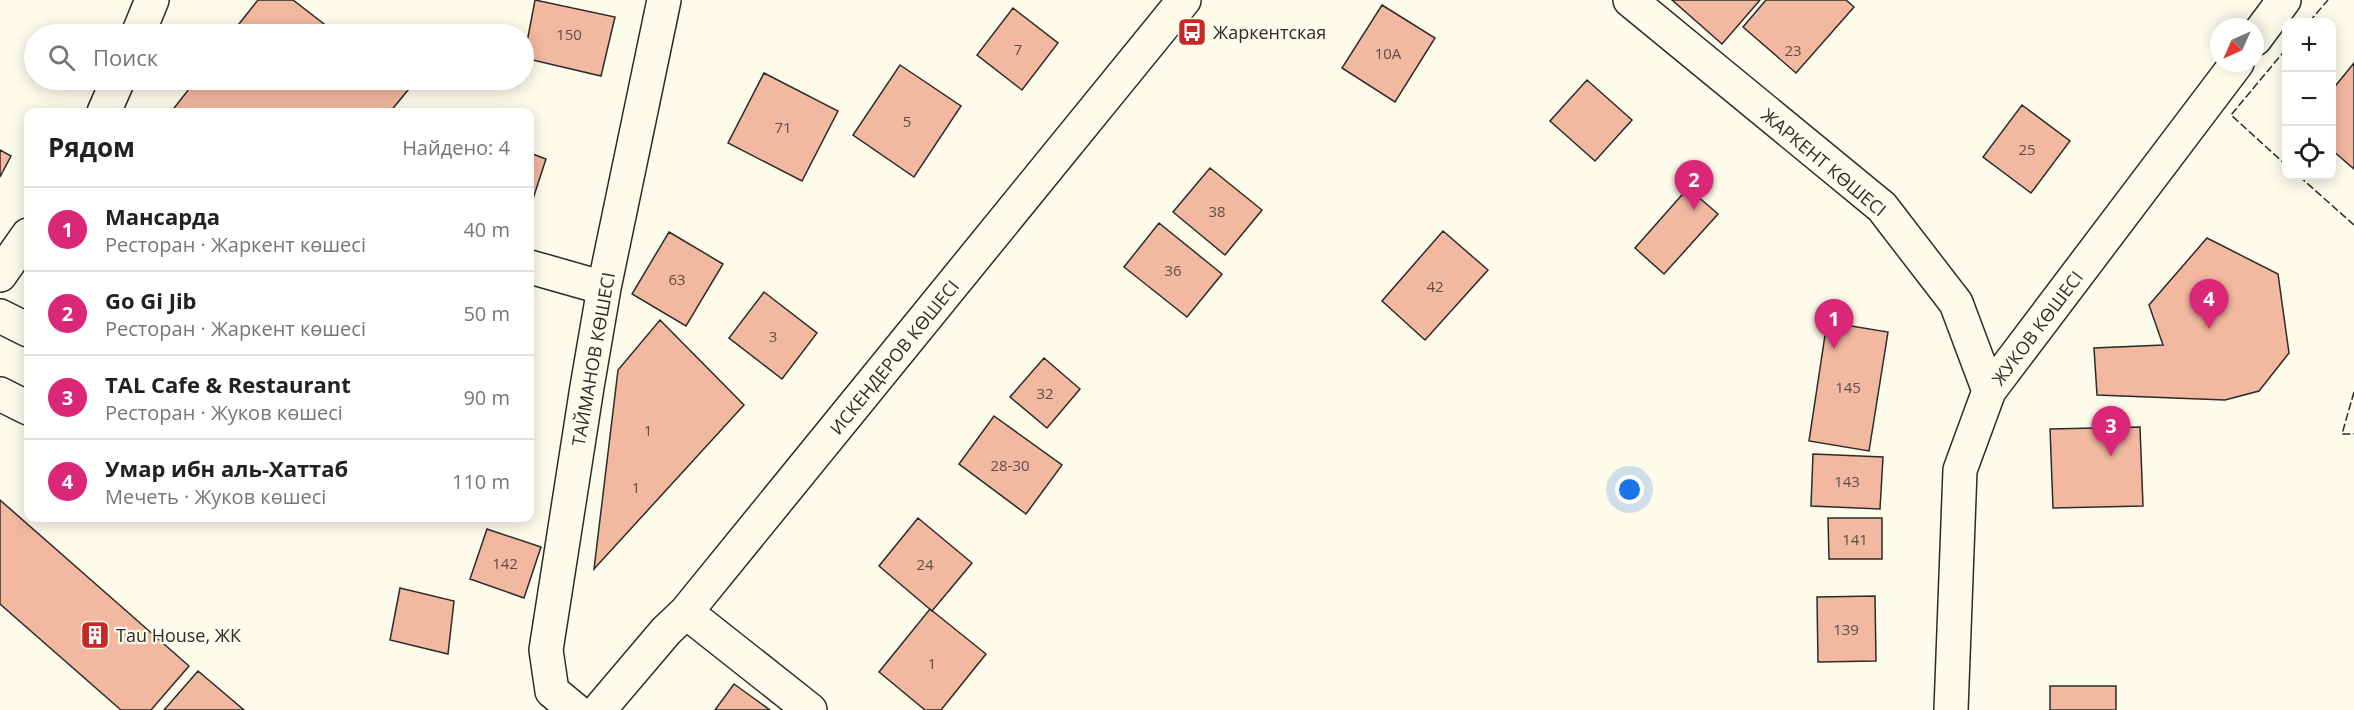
<!DOCTYPE html>
<html lang="ru">
<meta charset="utf-8">
<style>
:root{--surface:#fff;--page:#f6f6f6;--text:#222;--muted:#767676;--line:#e0e0e0;--accent:#db2777}
body{margin:0;font-family:"Open Sans",sans-serif;background:var(--page);color:var(--text)}
.controls{position:absolute;right:18px;top:18px;display:grid;overflow:hidden;border-radius:12px;box-shadow:0 3px 15px #0003}
.controls button{width:54px;height:54px;display:grid;place-items:center;padding:0;border:0;border-bottom:2px solid var(--line);background:var(--surface);color:var(--text);font:30px sans-serif}
.compass{position:absolute;left:2210px;top:18px;width:54px;height:54px;border-radius:50%;background:var(--surface);box-shadow:0 3px 15px #0003;rotate:225deg}
.you{position:absolute;left:1630px;top:490px;width:21px;height:21px;margin:-15px;border:4px solid #fff;border-radius:50%;background:#1a73e8;box-shadow:0 0 0 9px #1a73e833}
.badge{display:grid;place-items:center;width:39px;height:39px;border-radius:50%;background:var(--accent);color:#fff;font-size:20px;font-weight:700}
.pin{position:absolute;translate:-50% -50px;filter:drop-shadow(0 2px 3px #0008)}
.pin::after{content:'';position:absolute;top:32px;width:21px;height:18px;background:inherit;clip-path:polygon(0 0,100% 0,50% 100%)}
.list{margin:0;padding:0;list-style:none}
h2{display:flex;justify-content:space-between;align-items:center;height:78px;margin:0;padding:0 24px;font-size:26px}
h2 small{font-size:20px;font-weight:400;color:var(--muted)}
.list li{display:grid;grid-template-columns:39px 1fr auto;gap:18px;align-items:center;box-sizing:border-box;height:84px;padding:0 24px;border-top:2px solid var(--line)}
.list b{display:block;font-size:22px;white-space:nowrap}
.list p{margin:0;font-size:20px;white-space:nowrap;color:var(--muted)}
.list em{font-size:20px;font-style:normal;color:var(--muted)}
.icon{flex:none;width:33px;height:33px;fill:none;stroke:currentColor;stroke-width:2;stroke-linecap:round;stroke-linejoin:round}
.map{position:relative;flex:none;width:2354px;height:710px;overflow:hidden}
.search{position:absolute;background:var(--surface);box-shadow:0 3px 15px #0003;left:24px;top:24px;width:510px;height:66px;display:flex;align-items:center;gap:15px;box-sizing:border-box;padding:0 21px;border-radius:33px;color:var(--muted);font-size:22px}
.panel{position:absolute;background:var(--surface);box-shadow:0 3px 15px #0003;left:24px;top:108px;width:510px;height:414px;border-radius:12px}
.map>svg:first-child{display:block}
.building{fill:#f2b8a0;stroke:#2b2b2b;stroke-width:1.5}
.lines{fill:none;stroke-linecap:round;stroke-linejoin:round}
.minor-casing{stroke:#2b2b2b;stroke-width:36}
.minor{stroke:#fdfbea;stroke-width:33}
.fence{stroke:#2b2b2b;stroke-width:1.5;stroke-dasharray:8 3;stroke-linecap:butt}
.labels{text-anchor:middle;dominant-baseline:central;stroke-width:4.5;stroke-linejoin:round;paint-order:stroke}
.number-label{font-size:15px;fill:#5d4e48}
.poi-label{font-size:18px;fill:#2b2b2b;stroke:#fdfbea;text-anchor:start}
.street-label{font-size:18px;fill:#2b2b2b;stroke:#fdfbea}
</style>
<div class="map">
<svg width="2354" height="710" viewBox="0 0 2354 710">
<rect width="100%" height="100%" fill="#fdfbea"/>
<path class="building" d="M258,0H293L337,34H231Z
M535,0L615,17L601,76L524,58Z
M1672,0H1760L1722,44Z
M1766,0H1846L1854,7L1796,73L1743,27Z
M1382,5L1435,38L1395,102L1342,68Z
M1013,8L1058,43L1022,90L977,55Z
M2354,63V169L2332,150V90Z
M900,65L961,106L914,177L853,135Z
M764,73L838,111L802,181L728,143Z
M196,80H395L408,90L390,112H171Z
M1587,80L1632,120L1595,161L1550,121Z
M2022,105L2070,141L2031,193L1983,157Z
M0,150L11,156L0,177Z
M530,153L546,159L530,208Z
M1210,168L1262,210L1225,255L1173,212Z
M1688,188L1718,214L1664,274L1635,248Z
M1159,223L1222,274L1187,317L1124,267Z
M1443,231L1488,270L1425,340L1382,301Z
M669,232L723,264L686,326L632,294Z
M2207,238L2278,274L2289,353L2259,391L2225,400L2097,395L2094,348L2163,345L2149,305Z
M764,292L817,333L782,379L729,338Z
M660,320L744,405L594,569L618,370Z
M1827,322L1888,332L1869,451L1809,441Z
M1044,358L1080,389L1047,428L1010,397Z
M994,416L1062,465L1026,514L959,464Z
M2140,427L2143,506L2053,508L2050,429Z
M1813,454L1883,457L1880,509L1811,506Z
M0,500L189,666L151,710H121L0,604Z
M918,518L972,563L932,611L879,566Z
M1828,518H1882V559H1829Z
M487,529L541,547L524,598L470,579Z
M400,588L454,601L448,654L390,640Z
M1875,596L1876,661L1818,662L1817,597Z
M930,609L986,654L941,710H925L879,672Z
M198,671L244,710H164Z
M734,684L770,710H715Z
M2050,686H2116V710H2050Z"/>
<g class="lines">
<g class="minor-casing">
<path id="minor" d="M1630,0L1882,207L1956,303L1989,391
M138,34L152,0
M2255,39L2284,0
M104,112L118,80
M530,267L604,288
M0,275L28,235
M0,316L28,330
M0,394L28,408
M686,612L810,710
M575,710L552,691L546,650L587,387L604,288L664,0
M599,710L666,631L686,612L1184,0
M1951,710L1960,470L1989,391L2237,63"/>
</g>
<use href="#minor" class="minor"/>
<path class="fence" d="M2309,22L2328,0
M2286,49L2231,115L2286,165
M2299,176L2354,225
M2354,392L2342,434H2354"/>
</g>
<defs>
<g id="bus-square" transform="scale(1.5)"><rect x="-9" y="-9" width="18" height="18" rx="4" fill="#c62828" stroke="#fdfbea"/><path d="M-5-6H5V4H4V6H2V4H-2V6H-4V4H-5ZM-3.5-4V0h7V-4ZM-3.5 1.2v1.5H-2V1.2ZM2 1.2v1.5H3.5V1.2Z" fill="#fff"/></g>
<g id="building-square" transform="scale(1.5)"><rect x="-9" y="-9" width="18" height="18" rx="4" fill="#c62828" stroke="#fdfbea"/><path d="M-4-6H4V6H1V3H-1V6H-4ZM-2.5-4.3h1.7v1.8h-1.7ZM.8-4.3h1.7v1.8H.8ZM-2.5-1h1.7V.8h-1.7ZM.8-1h1.7V.8H.8Z" fill="#fff"/></g>
</defs>
<g fill-rule="evenodd">
<use href="#bus-square" x="1192" y="32"/>
<use href="#building-square" x="95" y="635"/>
</g>
<g class="labels">
<g class="number-label">
<text x="569" y="34">150</text>
<text x="1018" y="49">7</text>
<text x="1793" y="50">23</text>
<text x="1388" y="53">10А</text>
<text x="907" y="121">5</text>
<text x="783" y="127">71</text>
<text x="2027" y="149">25</text>
<text x="1217" y="211">38</text>
<text x="1173" y="270">36</text>
<text x="677" y="279">63</text>
<text x="1435" y="286">42</text>
<text x="773" y="336">3</text>
<text x="1848" y="387">145</text>
<text x="1045" y="393">32</text>
<text x="648" y="430">1</text>
<text x="1010" y="465">28-30</text>
<text x="1847" y="481">143</text>
<text x="636" y="487">1</text>
<text x="1855" y="539">141</text>
<text x="505" y="563">142</text>
<text x="925" y="564">24</text>
<text x="1846" y="629">139</text>
<text x="932" y="663">1</text>
</g>
<g class="poi-label">
<text x="1213" y="32">Жаркентская</text>
<text x="116" y="635">Tau House, ЖК</text>
</g>
<g class="street-label">
<text transform="translate(1824 162) rotate(40)">ЖАРКЕНТ КӨШЕСІ</text>
<text transform="translate(2037 328) rotate(-53)">ЖУКОВ КӨШЕСІ</text>
<text transform="translate(894 357) rotate(-51)">ИСКЕНДЕРОВ КӨШЕСІ</text>
<text transform="translate(593 359) rotate(-80)">ТАЙМАНОВ КӨШЕСІ</text>
</g>
</g>
</svg>
<div class="controls">
<button>+</button>
<button>−</button>
<button><svg class="icon" aria-label="locate" viewBox="0 0 24 24"><circle cx="12" cy="12" r="6"/><path d="M12 2v4M12 18v4M2 12h4M18 12h4"/></svg></button>
</div>
<svg class="compass" viewBox="-18 -18 36 36"><path d="M0-13l5 13h-10z" fill="#e53935"/><path d="M0 13l5-13h-10z" fill="#767676"/></svg>
<div class="you"></div>
<div class="pin badge" style="left:1834px;top:349px">1</div>
<div class="pin badge" style="left:1694px;top:210px">2</div>
<div class="pin badge" style="left:2111px;top:456px">3</div>
<div class="pin badge" style="left:2209px;top:329px">4</div>
<div class="search"><svg class="icon" aria-label="search" viewBox="0 0 24 24"><circle cx="10" cy="10" r="6"/><path d="M15 15l6 6"/></svg>Поиск</div>
<section class="panel">
<h2>Рядом<small>Найдено: 4</small></h2>
<ul class="list">
<li><span class="badge">1</span><div><b>Мансарда</b><p>Ресторан · Жаркент көшесі</p></div><em>40 m</em></li>
<li><span class="badge">2</span><div><b>Go Gi Jib</b><p>Ресторан · Жаркент көшесі</p></div><em>50 m</em></li>
<li><span class="badge">3</span><div><b>TAL Cafe &amp; Restaurant</b><p>Ресторан · Жуков көшесі</p></div><em>90 m</em></li>
<li><span class="badge">4</span><div><b>Умар ибн аль-Хаттаб</b><p>Мечеть · Жуков көшесі</p></div><em>110 m</em></li>
</ul>
</section>
</div>
